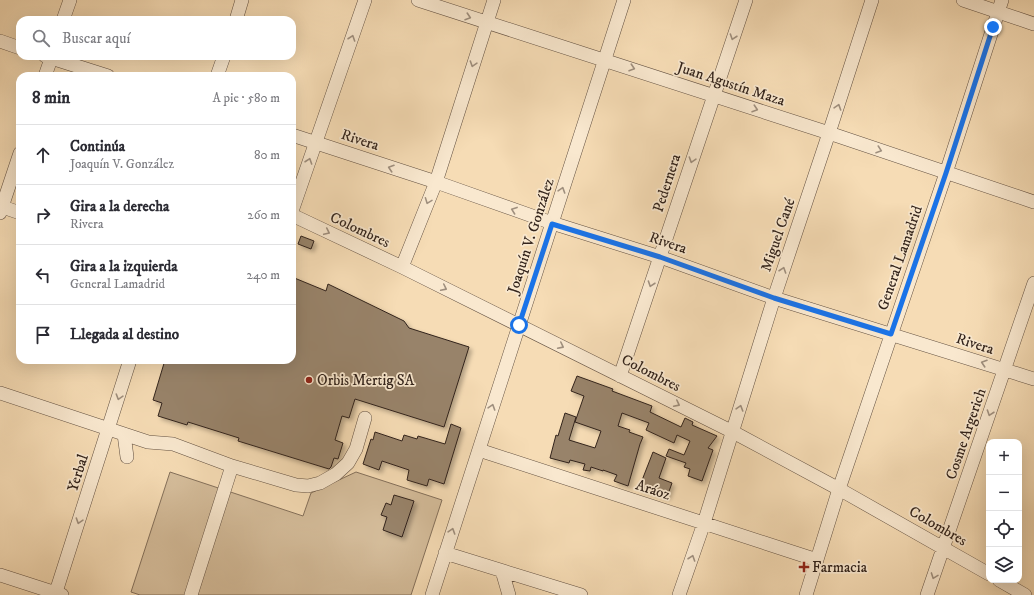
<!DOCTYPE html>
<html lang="es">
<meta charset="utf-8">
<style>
:root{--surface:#fff;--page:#f2f2f3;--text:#2b2b33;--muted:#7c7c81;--line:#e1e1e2}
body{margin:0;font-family:"IM FELL DW Pica",serif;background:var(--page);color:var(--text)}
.controls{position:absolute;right:12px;bottom:12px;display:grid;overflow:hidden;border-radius:8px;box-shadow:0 4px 16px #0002}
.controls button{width:36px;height:36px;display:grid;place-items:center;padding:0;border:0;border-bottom:1px solid var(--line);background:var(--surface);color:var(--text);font:20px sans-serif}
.stop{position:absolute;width:12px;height:12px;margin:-9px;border:3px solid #1a73e8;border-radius:50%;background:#fff}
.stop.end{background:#1a73e8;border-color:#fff;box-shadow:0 1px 4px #0008}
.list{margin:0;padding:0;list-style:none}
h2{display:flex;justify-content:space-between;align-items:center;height:52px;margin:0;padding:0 16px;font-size:17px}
h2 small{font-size:13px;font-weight:400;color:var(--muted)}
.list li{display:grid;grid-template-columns:26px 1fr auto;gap:12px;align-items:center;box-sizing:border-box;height:60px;padding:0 16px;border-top:1px solid var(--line)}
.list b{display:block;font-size:15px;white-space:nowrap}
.list p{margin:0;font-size:13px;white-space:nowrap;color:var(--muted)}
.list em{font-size:13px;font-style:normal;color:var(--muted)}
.icon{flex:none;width:22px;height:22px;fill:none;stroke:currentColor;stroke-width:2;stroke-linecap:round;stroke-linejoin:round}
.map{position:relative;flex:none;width:1034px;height:595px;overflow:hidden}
.search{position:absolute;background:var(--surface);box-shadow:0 4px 16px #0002;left:16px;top:16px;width:280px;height:44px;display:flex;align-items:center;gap:10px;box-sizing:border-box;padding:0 14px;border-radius:12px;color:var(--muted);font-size:15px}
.panel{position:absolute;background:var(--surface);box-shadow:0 4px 16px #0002;left:16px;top:72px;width:280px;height:292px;border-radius:12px}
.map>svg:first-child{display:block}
.grass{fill:#d5bd9b;stroke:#84705b}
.building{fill:#98836b;stroke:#32231b;filter:url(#shadow)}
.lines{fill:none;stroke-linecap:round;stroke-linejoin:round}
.minor-casing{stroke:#635142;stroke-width:14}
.minor{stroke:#f9e8cf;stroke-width:13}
.oneway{stroke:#9f8f7e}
.route{stroke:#1a73e8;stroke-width:5}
.poi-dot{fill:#8f2418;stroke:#f9e8cf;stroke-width:1.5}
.labels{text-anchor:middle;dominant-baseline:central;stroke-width:3.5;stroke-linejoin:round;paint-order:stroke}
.street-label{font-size:15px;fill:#32231b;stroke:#f9e8cf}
.poi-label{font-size:15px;fill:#32231b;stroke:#f9e8cf;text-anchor:start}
</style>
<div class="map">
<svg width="1034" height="595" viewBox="0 0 1034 595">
<defs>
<filter id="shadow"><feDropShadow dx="3" dy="3" stdDeviation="2" flood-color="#0004"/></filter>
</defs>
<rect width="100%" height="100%" fill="#f6dcb5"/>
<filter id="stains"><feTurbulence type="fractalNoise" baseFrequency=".005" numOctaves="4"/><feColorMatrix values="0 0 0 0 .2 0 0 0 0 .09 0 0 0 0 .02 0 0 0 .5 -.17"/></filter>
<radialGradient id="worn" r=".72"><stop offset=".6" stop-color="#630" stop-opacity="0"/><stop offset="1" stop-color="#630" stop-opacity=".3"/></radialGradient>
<path class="grass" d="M170,472L303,516L311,493L356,472L442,500L411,595H140L131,592Z"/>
<path class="building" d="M301,236L314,241L311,249L298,244Z
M292,277L326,291L328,284L404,321L409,328L469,347L444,427L355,399L349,418L342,416L335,440L343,443L338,459L334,458L331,467L329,469L238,441L239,438L188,422L187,425L158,416L162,403L153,400L165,360H292Z
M577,376L613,389L612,391L652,406L650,412L681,427L685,418L693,422L692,425L717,436L708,448L713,450L702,481L688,476L690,469L684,467L686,463L666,456L669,449L684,455L690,441L677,435L674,443L646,430L649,423L622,413L618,426L630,430L629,432L643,437L640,444L628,486L614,481L617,475L603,470V471L591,467L590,471L583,470L585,464L570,460L569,463L550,458L556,435L558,436L565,413L576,417L569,440L595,448L601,431L575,422L584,396L571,391Z
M451,424L461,428L444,484L429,479L427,486L407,480L409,470L382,461L379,470L363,464L371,439L373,440L375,432L402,441L404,435L417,439L418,436L445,444Z
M653,452L666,458L659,478L672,483L667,497L639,488Z
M394,495L414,501L402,537L383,530L387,517L381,515L386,503L391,505Z"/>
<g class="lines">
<g class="minor-casing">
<path id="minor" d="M418,0L829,133L1034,202
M963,0L1034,24
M63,20L70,0
M236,20L242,0
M0,41L20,48
M45,56L108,76
M45,76L52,56
M217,76L224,56
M292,135L436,182L552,223L660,257L774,298L1034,379
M0,206L20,213
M292,211L365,0
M0,213L20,153
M292,215L402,267L733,432L839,489L989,574
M402,267L436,182L494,0
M620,376L746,0
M0,393L148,442L173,444L232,466L296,485L308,486L320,483L336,474L348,463L356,449L365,418
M124,434L127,457
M479,450L817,560
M445,553L581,595
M502,571L509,595
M0,575L62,595
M999,580L1025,595
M55,595L130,360
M191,595L232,466
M432,595L624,0
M679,595L704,523L774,298L829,133L872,0
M806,595L839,489L946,173L1002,0
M927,595L1034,283"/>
</g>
<use href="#minor" class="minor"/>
</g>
<defs><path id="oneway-chevron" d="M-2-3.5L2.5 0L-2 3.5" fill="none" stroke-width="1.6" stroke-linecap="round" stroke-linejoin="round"/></defs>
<g class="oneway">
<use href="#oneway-chevron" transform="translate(468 17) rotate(18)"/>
<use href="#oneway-chevron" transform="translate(733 37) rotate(109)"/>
<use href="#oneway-chevron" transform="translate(352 38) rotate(-71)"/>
<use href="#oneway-chevron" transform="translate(473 64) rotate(108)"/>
<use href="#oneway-chevron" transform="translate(632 68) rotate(18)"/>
<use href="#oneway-chevron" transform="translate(838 107) rotate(-72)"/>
<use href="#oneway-chevron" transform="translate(755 109) rotate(18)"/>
<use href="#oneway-chevron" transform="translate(879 150) rotate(19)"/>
<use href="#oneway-chevron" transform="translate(692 160) rotate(108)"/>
<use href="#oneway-chevron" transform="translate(309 161) rotate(-71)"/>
<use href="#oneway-chevron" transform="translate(391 168) rotate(-162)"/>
<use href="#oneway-chevron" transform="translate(562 190) rotate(-72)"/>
<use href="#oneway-chevron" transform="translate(428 201) rotate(111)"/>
<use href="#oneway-chevron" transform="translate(514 210) rotate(-160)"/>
<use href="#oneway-chevron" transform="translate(327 232) rotate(25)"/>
<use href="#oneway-chevron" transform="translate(783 270) rotate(-71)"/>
<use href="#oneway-chevron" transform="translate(651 284) rotate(109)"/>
<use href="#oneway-chevron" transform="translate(444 288) rotate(26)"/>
<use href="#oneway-chevron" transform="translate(561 346) rotate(27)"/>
<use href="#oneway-chevron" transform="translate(984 363) rotate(-162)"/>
<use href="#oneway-chevron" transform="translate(119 397) rotate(107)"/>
<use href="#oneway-chevron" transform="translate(677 404) rotate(27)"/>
<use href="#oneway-chevron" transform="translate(492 407) rotate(-72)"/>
<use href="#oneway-chevron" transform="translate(740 408) rotate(-73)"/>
<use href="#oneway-chevron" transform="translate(990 413) rotate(109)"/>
<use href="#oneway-chevron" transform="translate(79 521) rotate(108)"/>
<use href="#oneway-chevron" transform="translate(452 531) rotate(-72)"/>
<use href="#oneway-chevron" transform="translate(692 558) rotate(-71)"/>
<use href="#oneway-chevron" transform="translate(934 576) rotate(110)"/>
</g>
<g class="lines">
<path class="route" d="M519,325L552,224L660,257L774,298L891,334L946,173L993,27"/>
</g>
<g class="poi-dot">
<circle cx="309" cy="380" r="4"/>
<path d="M802 561h4v4h4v4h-4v4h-4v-4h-4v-4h4z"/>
</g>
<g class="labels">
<g class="street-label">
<text transform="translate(731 84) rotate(18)">Juan Agustín Maza</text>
<text transform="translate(360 140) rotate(18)">Rivera</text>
<text transform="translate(667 183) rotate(-72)">Pedernera</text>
<text transform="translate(360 230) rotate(25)">Colombres</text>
<text transform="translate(778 235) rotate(-71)">Miguel Cané</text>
<text transform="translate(531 236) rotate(-72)">Joaquín V. González</text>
<text transform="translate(668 243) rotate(19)">Rivera</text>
<text transform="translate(900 258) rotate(-71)">General Lamadrid</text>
<text transform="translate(975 344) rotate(18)">Rivera</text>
<text transform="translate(651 373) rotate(27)">Colombres</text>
<text transform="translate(966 434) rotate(-71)">Cosme Argerich</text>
<text transform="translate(78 473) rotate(-72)">Yerbal</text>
<text transform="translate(653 490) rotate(18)">Aráoz</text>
<text transform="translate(938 526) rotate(30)">Colombres</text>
</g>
<g class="poi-label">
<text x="317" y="380">Orbis Mertig SA</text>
<text x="812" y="567">Farmacia</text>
</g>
</g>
<rect width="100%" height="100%" filter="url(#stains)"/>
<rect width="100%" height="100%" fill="url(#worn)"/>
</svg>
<div class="controls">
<button>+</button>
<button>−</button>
<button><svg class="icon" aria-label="locate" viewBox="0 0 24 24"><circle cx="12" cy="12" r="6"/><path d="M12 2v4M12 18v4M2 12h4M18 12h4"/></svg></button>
<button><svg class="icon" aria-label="layers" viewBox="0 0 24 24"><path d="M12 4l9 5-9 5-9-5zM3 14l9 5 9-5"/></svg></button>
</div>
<div class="stop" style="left:519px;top:325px"></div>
<div class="stop end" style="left:993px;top:27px"></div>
<div class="search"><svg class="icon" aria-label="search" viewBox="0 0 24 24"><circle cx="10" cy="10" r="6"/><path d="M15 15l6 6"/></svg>Buscar aquí</div>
<section class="panel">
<h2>8 min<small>A pie · 580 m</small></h2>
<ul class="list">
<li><svg class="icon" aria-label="ahead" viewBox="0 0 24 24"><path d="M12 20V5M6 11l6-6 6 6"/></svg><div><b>Continúa</b><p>Joaquín V. González</p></div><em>80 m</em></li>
<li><svg class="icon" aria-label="right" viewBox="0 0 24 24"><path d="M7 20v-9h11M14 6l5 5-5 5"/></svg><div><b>Gira a la derecha</b><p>Rivera</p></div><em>260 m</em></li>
<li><svg class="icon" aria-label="left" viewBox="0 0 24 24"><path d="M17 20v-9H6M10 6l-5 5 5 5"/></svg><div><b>Gira a la izquierda</b><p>General Lamadrid</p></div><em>240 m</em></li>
<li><svg class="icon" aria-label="arrive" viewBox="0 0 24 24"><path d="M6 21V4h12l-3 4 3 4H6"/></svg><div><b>Llegada al destino</b></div></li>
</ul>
</section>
</div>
